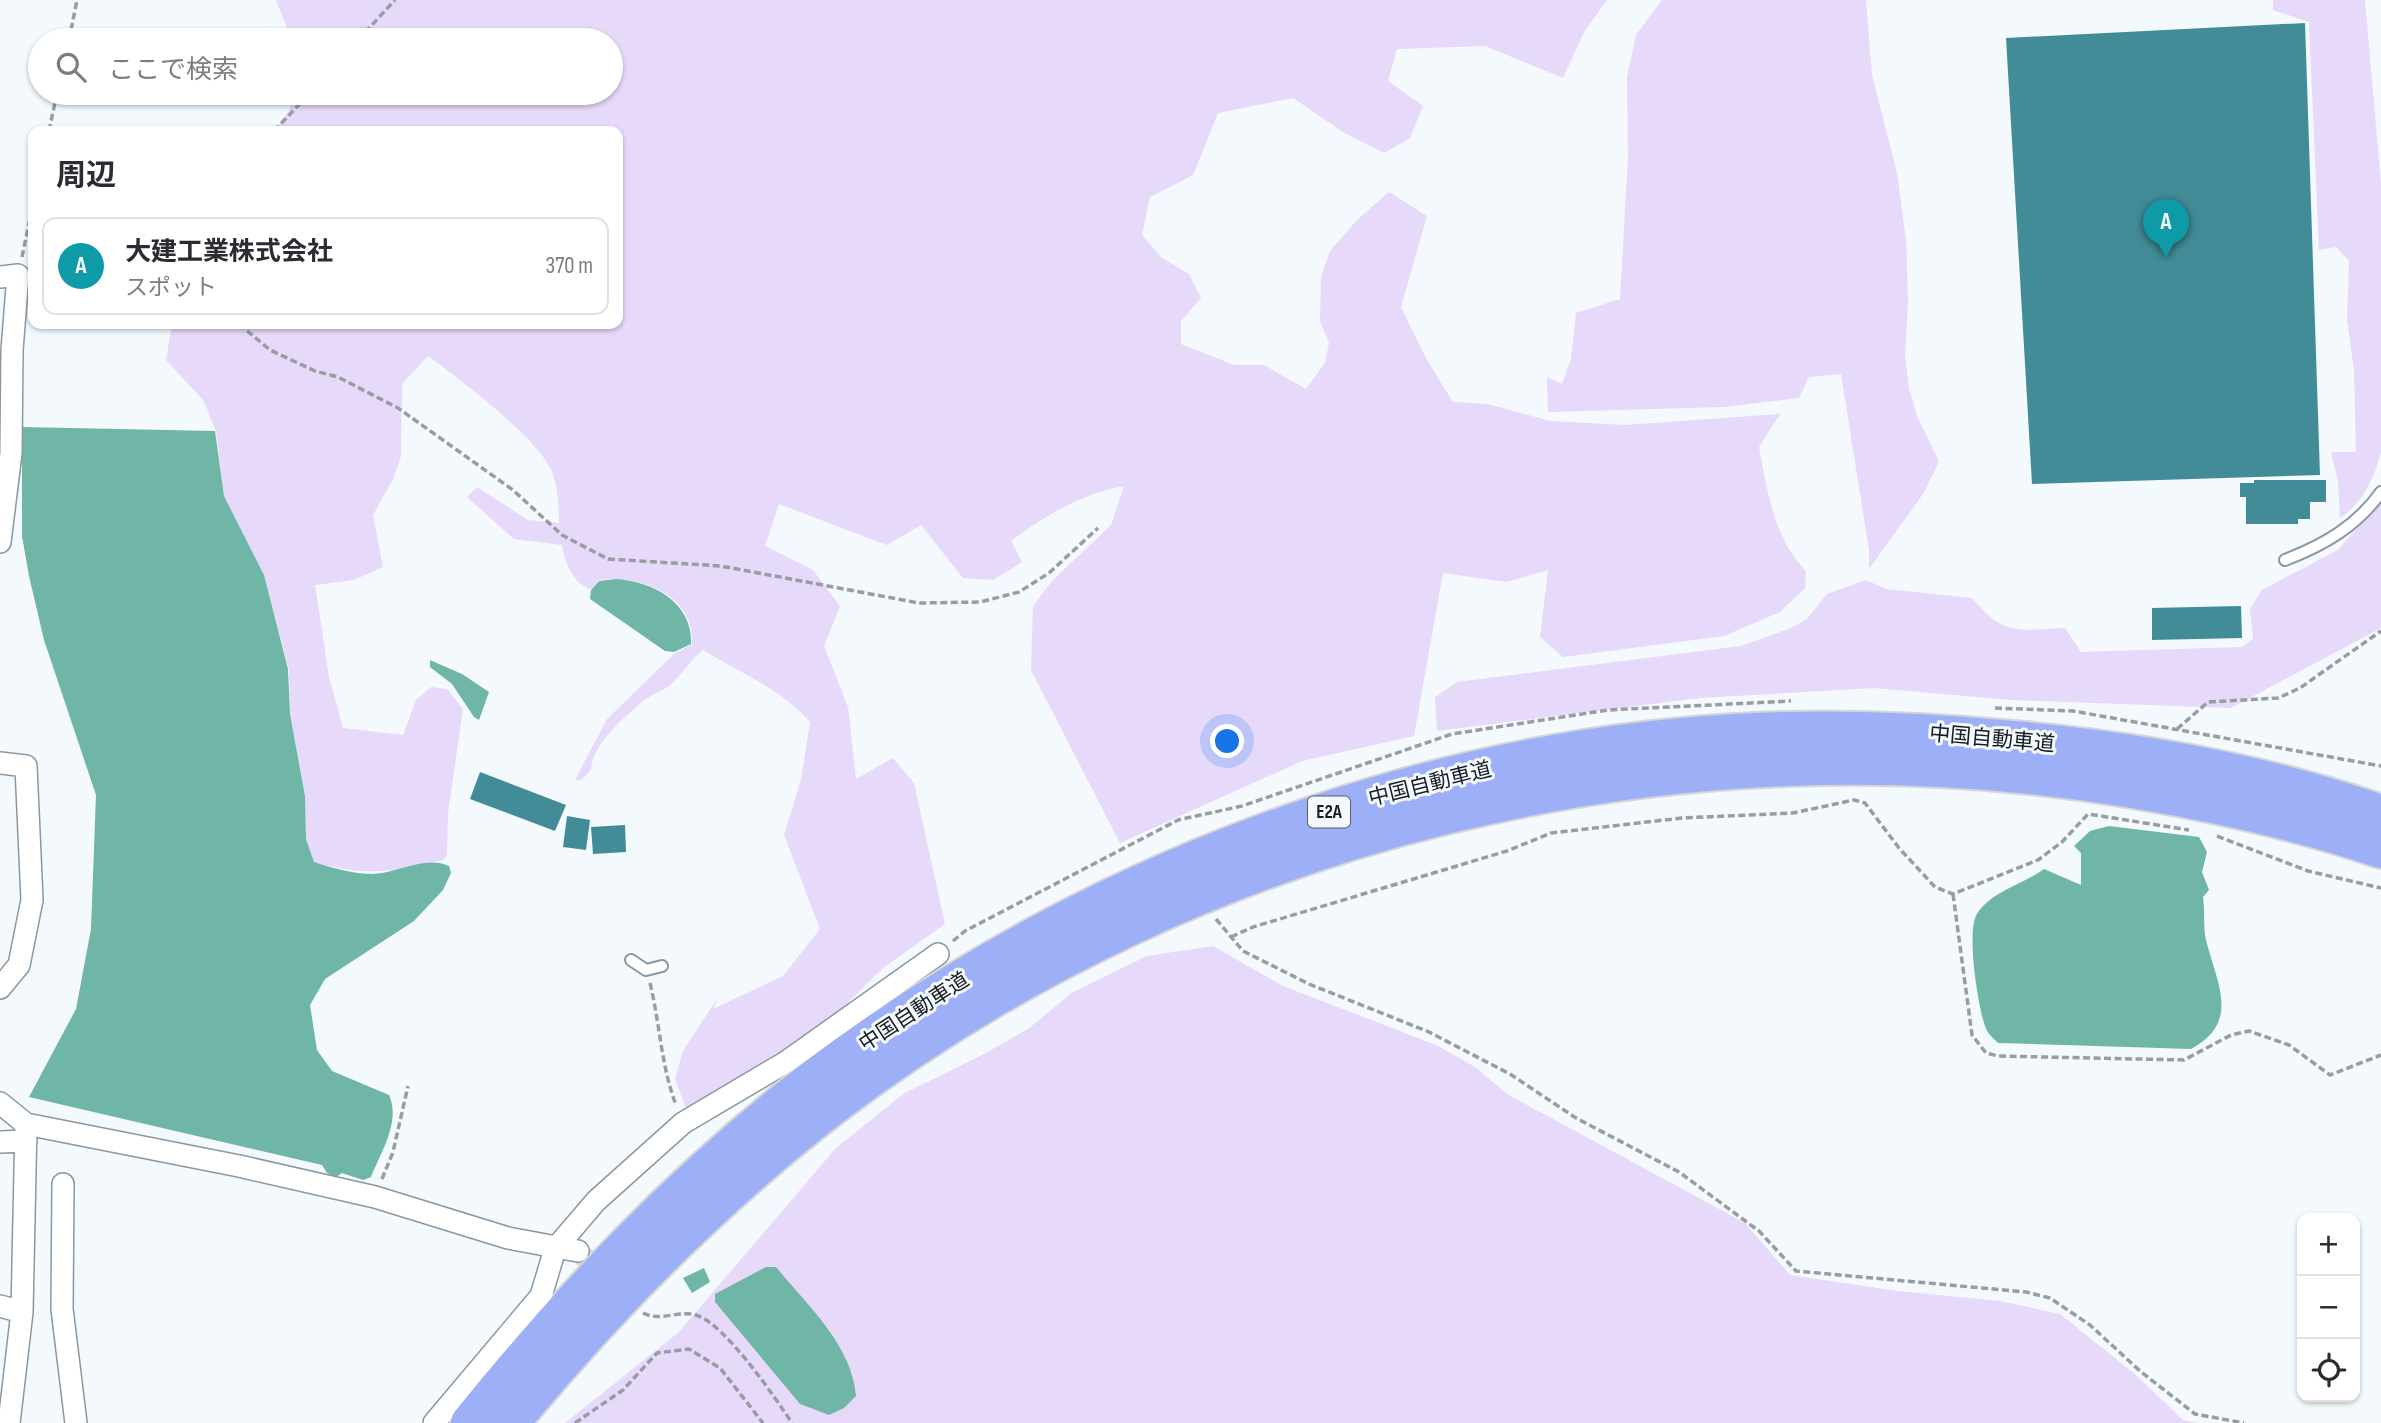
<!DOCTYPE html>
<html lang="ja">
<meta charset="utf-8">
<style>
:root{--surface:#fff;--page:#f7f7f7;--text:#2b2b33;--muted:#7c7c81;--line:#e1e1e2;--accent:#0f766e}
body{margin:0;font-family:"Sofia Sans Condensed","Noto Sans JP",sans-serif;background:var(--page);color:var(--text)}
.controls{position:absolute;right:21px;bottom:21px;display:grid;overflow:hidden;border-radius:14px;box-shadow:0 2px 5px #0004}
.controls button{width:63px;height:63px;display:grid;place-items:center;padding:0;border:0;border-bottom:2px solid var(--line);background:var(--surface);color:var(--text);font:35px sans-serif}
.you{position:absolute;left:1228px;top:742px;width:24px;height:24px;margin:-18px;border:5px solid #fff;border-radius:50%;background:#1a73e8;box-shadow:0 0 0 10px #1a73e833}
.badge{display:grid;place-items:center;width:46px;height:46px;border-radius:50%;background:var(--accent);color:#fff;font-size:23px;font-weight:700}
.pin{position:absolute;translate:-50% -58px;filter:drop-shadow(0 2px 4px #0008)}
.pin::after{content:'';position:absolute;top:37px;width:24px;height:21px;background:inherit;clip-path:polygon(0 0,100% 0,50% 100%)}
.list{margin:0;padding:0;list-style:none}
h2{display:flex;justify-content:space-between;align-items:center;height:91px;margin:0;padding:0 28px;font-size:30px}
h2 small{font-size:23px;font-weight:400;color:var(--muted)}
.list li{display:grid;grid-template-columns:46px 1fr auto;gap:21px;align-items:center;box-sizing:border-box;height:98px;margin:0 14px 14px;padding:0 14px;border:2px solid var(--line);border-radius:14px}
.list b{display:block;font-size:26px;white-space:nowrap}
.list p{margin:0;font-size:23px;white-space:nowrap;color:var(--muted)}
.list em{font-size:23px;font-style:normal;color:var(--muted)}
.icon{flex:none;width:38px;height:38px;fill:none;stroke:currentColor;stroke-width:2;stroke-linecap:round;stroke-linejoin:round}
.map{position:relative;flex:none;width:2381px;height:1423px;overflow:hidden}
.search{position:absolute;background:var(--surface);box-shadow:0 2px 5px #0004;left:28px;top:28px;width:595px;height:77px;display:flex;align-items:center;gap:18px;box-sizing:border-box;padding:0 24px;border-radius:38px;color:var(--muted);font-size:26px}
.panel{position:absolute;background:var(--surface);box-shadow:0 2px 5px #0004;left:28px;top:126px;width:595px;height:203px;border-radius:14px}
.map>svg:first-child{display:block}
.green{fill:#e6d9fa}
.water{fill:#6fb6a6}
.building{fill:#428c98}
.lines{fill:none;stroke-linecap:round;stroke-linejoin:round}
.street-tunnel{stroke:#d2d8dc;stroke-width:21;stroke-dasharray:21 10;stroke-linecap:butt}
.lane-casing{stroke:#8a98a2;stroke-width:14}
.street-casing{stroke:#8a98a2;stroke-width:24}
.highway-casing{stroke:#d5d6d7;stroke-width:42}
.path{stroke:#989da1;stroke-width:3.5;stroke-dasharray:7 3.5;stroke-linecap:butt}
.lane{stroke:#fff;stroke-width:10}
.street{stroke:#fff;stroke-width:21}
.highway{stroke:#9daff6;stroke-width:38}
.labels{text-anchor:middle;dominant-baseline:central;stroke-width:6;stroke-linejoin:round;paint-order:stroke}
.shield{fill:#f3f9fd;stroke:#595e62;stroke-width:2}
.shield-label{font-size:19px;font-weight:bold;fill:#171c20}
.street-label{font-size:21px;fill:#171c20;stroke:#f3f9fd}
</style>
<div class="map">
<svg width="2381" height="1423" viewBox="0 0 2381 1423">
<rect width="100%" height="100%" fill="#f3f9fd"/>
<path class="green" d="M276,0H1607L1584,32L1563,78L1485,46L1397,49L1388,81L1423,106L1410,138L1384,153L1343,132L1293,98L1218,113L1193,175L1150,197L1142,235L1162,258L1189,274L1201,298L1181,321V344L1234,365H1264L1306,389L1325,363L1329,343L1320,321L1321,277L1330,251L1357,220L1389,192L1427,216L1401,307L1427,360L1453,402L1488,404L1550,421L1625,425L1780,414L1759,447C1767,490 1774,539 1806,571L1805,588L1780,612L1724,636L1563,657L1540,637L1548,570L1507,582L1443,573L1414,736L1302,761L1120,843L1031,670L1033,606L1052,581L1111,525L1124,486C1083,493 1044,516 1011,541L1022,562L993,580L963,578L921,525L887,545L779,504L765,546L813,570L840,606L824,646L848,707L856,779L893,758L914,783L945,924L883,968L826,1024L686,1108L675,1079L683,1051L719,996L713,1009L783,976L820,929L784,835L801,780L810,722C780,688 740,673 703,650C690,660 682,675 670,685C661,692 650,695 642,702C624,717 591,746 591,770L581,780H575L607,719L674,654L692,644C695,595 641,575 599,580L591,589C573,585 565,561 562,545L514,539L467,497L477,487L528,520L559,523C559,506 558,486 551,470C539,439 457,377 428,356L402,384L401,456L393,479L373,515L383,567L354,580L315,585L329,677L343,728L403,735L416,700L431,687L447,689L463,709L448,813L447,855L443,860C393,872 364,877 314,862L306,839L305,795L290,714L289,670L264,575L224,496L216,431L203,400L166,360L172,324H618V131H274L289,111L293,93H611V40H292Z
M1662,0H1866L1872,75L1897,173L1906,240L1908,302L1905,355L1909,389L1917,416L1939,462L1923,494L1869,569V550L1841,374L1809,377L1799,398L1724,407L1548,412L1547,377L1562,384L1571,359L1576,313L1620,299L1628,157L1627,77L1636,35Z
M2273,0H2365L2381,184V452C2374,479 2363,502 2340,518L2338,481L2331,452H2356L2354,370L2347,320L2349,261L2336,247L2319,250L2309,22L2273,10Z
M2381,500V628L2231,708L2013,700L1873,688L1700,698L1437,731L1435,697L1457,682L1741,646L1791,628L1807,619L1827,594L1866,580L1886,589L1972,598C2004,637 2019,630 2065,628L2081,652L2242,647L2253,639L2250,609L2262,590L2338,550Z
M1213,946L1283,986L1436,1045L1475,1067L1507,1094L1745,1223L1790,1275L1897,1291L2000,1301L2060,1314L2136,1375L2183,1420L2198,1423H565L679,1332L835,1149L903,1094L982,1055L1028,1029L1073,992L1147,956Z"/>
<path class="water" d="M22,427L215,431L224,496L264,575L288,669L290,714L305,796L306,839L314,862C333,868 353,874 373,874C397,873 426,855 449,866L451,873L443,890L414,921L325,979L310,1005L317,1050L332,1071L389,1095C401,1121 381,1152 371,1177L363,1180L342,1173L336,1177L327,1173L322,1165L29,1097L76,1009L91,929L96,795L44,640L29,576L22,536Z
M617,579C654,582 693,603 691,644L674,652L665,651L590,599L591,590L599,581Z
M430,660L462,674L489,692L479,720L474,717L452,684L430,667Z
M2109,826L2199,837L2207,852L2202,872L2209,890L2203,897C2205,911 2203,927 2206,940C2217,984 2241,1022 2191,1049L1998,1043C1993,1038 1987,1033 1985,1026C1978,1006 1966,931 1977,914C1991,891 2024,884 2044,869L2081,885V853L2074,846L2090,831Z
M766,1267H776C807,1305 852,1345 856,1396L844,1408L829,1415L800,1404L715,1302V1294Z
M704,1268L710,1282L692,1293L683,1278Z"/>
<path class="building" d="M2305,23L2320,475L2032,484L2006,38Z
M2254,480H2326V502H2310V519H2298V524H2246V497H2240V483H2254Z
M2241,606L2242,638L2152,640V608Z
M480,772L566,805L555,831L470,799Z
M567,816L590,820L586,850L563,847Z
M625,825L626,852L593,854L591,827Z"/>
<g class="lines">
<path class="street-tunnel" d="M578,1251L642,1312"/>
<g class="lane-casing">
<path id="lane" d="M2285,560C2324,545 2357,526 2381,492
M631,960L646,970L662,966"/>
</g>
<g class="street-casing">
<path id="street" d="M0,277L18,275L12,350L11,453L0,542
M0,763L26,766L32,900L19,965L0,988
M0,1103L26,1124L239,1166L375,1197L508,1238L578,1251
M0,1142L26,1141
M63,1184L62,1309L76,1423
M0,1306L22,1312
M9,1423L22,1312L26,1124
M434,1423L541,1296L555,1249L596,1201L683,1123L786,1062L938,954"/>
</g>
<g class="highway-casing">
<path id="highway" d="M470,1423C572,1297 682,1180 811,1081C1080,877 1417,747 1755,732C1845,728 1935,732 2024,741C2144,752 2266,774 2381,814
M510,1423C608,1304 717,1194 839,1101C1204,826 1677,714 2127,788C2212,802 2299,821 2381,849"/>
</g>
<path class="path" d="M69,40L77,0
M358,40L395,0
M49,131L57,93
M274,131L310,93
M22,257L33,204
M239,324L270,350L315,371L338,377L398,408L513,490L562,535L608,559L721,566L919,603L980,602L1019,592L1049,573L1098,528
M1995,708L2073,711L2381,766
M2177,729L2208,702L2278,698L2300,688L2381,631
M2217,836L2308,871L2381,888
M1953,894L1972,1035L1986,1053L1998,1056L2184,1060L2231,1035L2249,1031L2289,1045L2330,1075L2381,1055
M1216,919L1243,951L1309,984L1429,1032L1510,1074L1576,1118L1679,1172L1759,1231L1796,1271L2026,1292L2050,1298L2090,1325L2140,1371L2195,1414L2244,1423
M1231,937L1253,927L1507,851L1551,833L1682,818L1793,813L1854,800L1865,803L1899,848L1935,887L1953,894L2038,860L2062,842L2088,814L2189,830
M953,941L965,931L1178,820L1242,806L1452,734L1608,710L1791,701
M650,983C660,1024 661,1066 676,1105
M382,1179L393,1152L408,1086
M643,1313C660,1322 679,1310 696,1315C725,1324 774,1396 792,1423
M575,1423L623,1390L657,1353L689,1349L720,1368L763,1423"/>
<use href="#lane" class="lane"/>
<use href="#street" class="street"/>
<use href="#highway" class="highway"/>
</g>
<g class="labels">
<rect class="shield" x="1308" y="796.5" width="42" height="31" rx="5"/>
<g class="shield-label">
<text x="1329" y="812">E2A</text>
</g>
<g class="street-label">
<text transform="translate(1992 739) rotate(5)">中国自動車道</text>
<text transform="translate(1430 784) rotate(-14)">中国自動車道</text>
<text transform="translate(914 1012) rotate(-33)">中国自動車道</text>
</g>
</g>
</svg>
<div class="controls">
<button>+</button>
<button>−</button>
<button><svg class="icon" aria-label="locate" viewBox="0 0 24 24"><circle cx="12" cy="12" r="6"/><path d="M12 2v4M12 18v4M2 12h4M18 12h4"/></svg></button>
</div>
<div class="you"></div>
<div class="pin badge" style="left:2166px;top:257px;background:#0f9aa8">A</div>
<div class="search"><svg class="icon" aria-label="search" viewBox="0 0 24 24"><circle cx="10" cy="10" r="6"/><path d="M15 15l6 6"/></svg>ここで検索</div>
<section class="panel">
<h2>周辺<small></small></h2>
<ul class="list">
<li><span class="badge" style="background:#0f9aa8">A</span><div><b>大建工業株式会社</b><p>スポット</p></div><em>370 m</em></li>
</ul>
</section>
</div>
